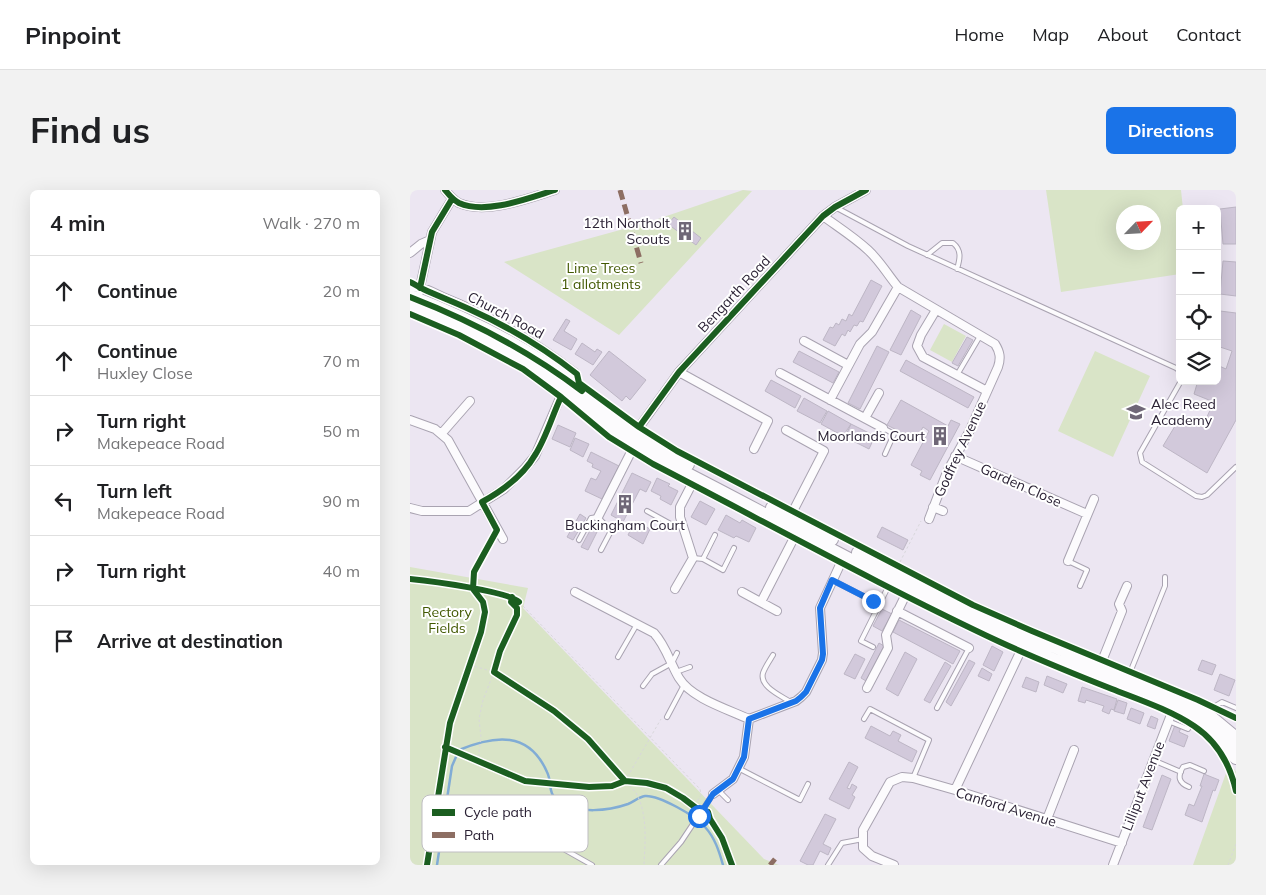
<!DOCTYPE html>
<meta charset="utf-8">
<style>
:root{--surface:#fff;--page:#f2f2f2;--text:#202124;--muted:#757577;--line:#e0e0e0;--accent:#1a73e8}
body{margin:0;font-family:Mulish,sans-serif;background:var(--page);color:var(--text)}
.controls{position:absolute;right:15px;top:15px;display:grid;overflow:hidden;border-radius:8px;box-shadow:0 5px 20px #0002}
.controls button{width:45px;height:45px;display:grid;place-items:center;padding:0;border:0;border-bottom:1px solid var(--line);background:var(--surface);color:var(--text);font:25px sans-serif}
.compass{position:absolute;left:706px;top:15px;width:45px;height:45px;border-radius:50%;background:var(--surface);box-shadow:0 5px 20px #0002;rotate:65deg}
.stop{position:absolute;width:15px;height:15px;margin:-11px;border:4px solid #1a73e8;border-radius:50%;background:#fff}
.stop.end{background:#1a73e8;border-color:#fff;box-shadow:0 1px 5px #0008}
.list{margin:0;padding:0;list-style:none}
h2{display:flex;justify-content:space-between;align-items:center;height:65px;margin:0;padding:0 20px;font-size:21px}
h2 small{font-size:16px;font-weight:400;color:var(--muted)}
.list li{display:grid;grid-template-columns:32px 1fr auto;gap:15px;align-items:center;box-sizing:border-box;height:70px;padding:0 20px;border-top:1px solid var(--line)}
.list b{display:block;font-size:19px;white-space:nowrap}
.list p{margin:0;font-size:16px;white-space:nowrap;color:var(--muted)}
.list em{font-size:16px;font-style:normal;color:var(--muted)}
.icon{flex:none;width:28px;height:28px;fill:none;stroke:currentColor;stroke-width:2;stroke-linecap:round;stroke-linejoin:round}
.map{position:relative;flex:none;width:826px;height:675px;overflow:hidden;border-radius:8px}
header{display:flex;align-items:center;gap:30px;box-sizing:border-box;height:70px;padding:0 25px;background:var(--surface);border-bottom:1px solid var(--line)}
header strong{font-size:24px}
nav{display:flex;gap:28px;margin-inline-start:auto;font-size:18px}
.intro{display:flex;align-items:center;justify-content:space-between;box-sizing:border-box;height:120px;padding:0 30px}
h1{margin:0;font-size:35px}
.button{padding:12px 22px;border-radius:8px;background:var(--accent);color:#fff;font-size:18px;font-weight:700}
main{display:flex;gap:30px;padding:0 30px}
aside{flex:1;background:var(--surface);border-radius:8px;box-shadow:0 5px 20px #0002}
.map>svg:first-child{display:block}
.green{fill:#d9e4c7;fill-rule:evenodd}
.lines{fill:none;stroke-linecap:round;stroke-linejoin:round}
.stream{stroke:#81acd5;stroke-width:2.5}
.building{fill:#d2c9db;stroke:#bdb6c5}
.lane-casing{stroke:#a9a3b1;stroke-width:6}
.street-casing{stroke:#a9a3b1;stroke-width:10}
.highway-casing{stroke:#a9a3b1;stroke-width:16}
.path{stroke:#d8d7db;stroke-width:1;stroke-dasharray:2.5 2.5;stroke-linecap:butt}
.lane{stroke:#fcfbfd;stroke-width:4}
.street{stroke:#fcfbfd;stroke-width:8}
.highway{stroke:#fcfbfd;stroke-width:14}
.quiet{stroke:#8d6e63;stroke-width:5;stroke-dasharray:10 5;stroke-linecap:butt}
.cycleway-casing{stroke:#fff;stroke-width:9}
.cycleway{stroke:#1b5e20;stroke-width:6}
.route{stroke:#1a73e8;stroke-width:6}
.labels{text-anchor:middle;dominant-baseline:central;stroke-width:4;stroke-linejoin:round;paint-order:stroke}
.poi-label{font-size:14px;fill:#2b2235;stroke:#fff;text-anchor:end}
.park-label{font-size:14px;fill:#425902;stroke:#fff}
.street-label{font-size:14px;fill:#2b2235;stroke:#fff}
.key{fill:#fff;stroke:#bfbdc2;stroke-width:1}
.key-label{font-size:14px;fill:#2b2235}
</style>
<header>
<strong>Pinpoint</strong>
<nav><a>Home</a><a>Map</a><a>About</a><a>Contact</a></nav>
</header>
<div class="intro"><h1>Find us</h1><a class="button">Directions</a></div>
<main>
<aside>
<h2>4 min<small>Walk · 270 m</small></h2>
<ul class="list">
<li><svg class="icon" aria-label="ahead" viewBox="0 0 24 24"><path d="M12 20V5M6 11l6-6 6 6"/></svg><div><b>Continue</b></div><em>20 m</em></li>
<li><svg class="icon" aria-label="ahead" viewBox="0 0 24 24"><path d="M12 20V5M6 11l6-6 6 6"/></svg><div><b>Continue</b><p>Huxley Close</p></div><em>70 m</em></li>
<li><svg class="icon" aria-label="right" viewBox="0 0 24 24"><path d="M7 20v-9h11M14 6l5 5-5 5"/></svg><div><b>Turn right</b><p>Makepeace Road</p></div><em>50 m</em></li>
<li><svg class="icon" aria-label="left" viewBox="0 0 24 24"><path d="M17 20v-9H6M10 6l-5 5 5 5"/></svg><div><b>Turn left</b><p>Makepeace Road</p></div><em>90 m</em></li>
<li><svg class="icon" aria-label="right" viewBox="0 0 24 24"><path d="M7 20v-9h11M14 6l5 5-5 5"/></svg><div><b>Turn right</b></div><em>40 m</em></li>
<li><svg class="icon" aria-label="arrive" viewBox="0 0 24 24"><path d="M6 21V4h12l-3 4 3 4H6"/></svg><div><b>Arrive at destination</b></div></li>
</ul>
</aside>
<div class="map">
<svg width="826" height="675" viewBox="0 0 826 675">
<rect width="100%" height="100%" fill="#ece6f2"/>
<path class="green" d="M333,0L342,1L209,145L94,72L239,32Z
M636,0H771L773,19H770V84L651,102ZM714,22H744V52H714Z
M534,134L556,146L542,172L520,160Z
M685,161L740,186L703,267L648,241Z
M0,377L118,398L113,418L354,669L369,675H0Z
M820,572L826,582V675H783Z"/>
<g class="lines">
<path class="stream" d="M27,675L42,576L49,560C85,545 119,541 137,582C143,594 136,603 150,612C169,624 198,621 218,614C223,612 229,607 235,606C249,605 286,626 295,637C305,648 309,661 313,675"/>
</g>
<path class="building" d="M826,17V54H813L810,19Z
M264,27L291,48L286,55L258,34Z
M813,71L826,72V106L810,104Z
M461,90L472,96L453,132L450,131L447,136L444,135L440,142L438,140L435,146L432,144L425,156L413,150L420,137L423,138L426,133L429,135L432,129L436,131L439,124L442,126Z
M501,120L511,126L491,165L480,160Z
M810,121L826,123V230L797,283L753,256L771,226L792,237L804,212L784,204L787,194L783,191H807V175L816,179L822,161L807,156V131Z
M156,129L160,131L154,141L167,149L161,160L143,150Z
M557,147L563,150L548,176L542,173Z
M172,153L185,162L187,159L192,162L183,175L165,164Z
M467,156L479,162L450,219L438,213Z
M199,161L236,190L220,210L216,206L212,211L180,185Z
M389,161L429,182L423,193L383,172Z
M496,170L564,207L558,218L490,181Z
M361,190L391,206L385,218L355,201Z
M394,208L417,221L410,233L387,221Z
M491,210L538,236L541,230L550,234L520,290L510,285L512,281L501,275L519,241L513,237L506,250L477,235Z
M418,221L441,234L433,246L411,234Z
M441,234L465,246L459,259L435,247Z
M148,235L166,243L160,257L142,249Z
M165,248L179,254L173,267L160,260Z
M181,262L209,276L192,309L175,301L181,288L186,290L191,281L182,277L183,274L177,271Z
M222,283L241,292L236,302L230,299L213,332L201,325Z
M247,288L260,294L258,296L268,301L261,315L250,309L251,306L241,301Z
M290,311L305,319L296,335L281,327Z
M170,324L176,328L163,350L157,347Z
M316,325L330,333L332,330L346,338L339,352L326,346L324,348L308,340Z
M225,331L240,339L233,354L218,345Z
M183,335L189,338L178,360L171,357Z
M472,337L498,350L493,360L467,347Z
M472,419L482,424L472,441L463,436Z
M489,430L550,461L543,474L483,442Z
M469,453L474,456L456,491L451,488Z
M582,456L593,462L584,481L573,475Z
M495,462L507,469L488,506L476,499Z
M445,464L455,469L445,489L434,484Z
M559,470L565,473L541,516L536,512Z
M792,470L806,475L802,485L788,480Z
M535,472L541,476L520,513L514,510Z
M572,478L582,484L579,491L568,486Z
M810,484L825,490L819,506L804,500Z
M637,486L657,494L653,503L634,495Z
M616,487L629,492L626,502L612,497Z
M672,497L707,509L704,520L701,519L699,524L692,521L694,516L676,510L675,513L668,511Z
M708,510L717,513L714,524L704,521Z
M721,518L734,523L730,534L717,529Z
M741,526L748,529L745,539L737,536Z
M765,535L771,538L769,542L778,546L774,557L759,551Z
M461,536L480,546L483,541L491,545L488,551L507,561L502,572L455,548Z
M439,572L448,577L437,598L440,599L442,594L447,597L442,605L445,607L439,619L419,609Z
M794,584L809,590L805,601L803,600L792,632L775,625L779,614L784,616L792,596H790Z
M752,585L761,589L742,640L733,637Z
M415,624L426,629L413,654L421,658L418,665L410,661L403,675H398L390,671Z"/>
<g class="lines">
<g class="lane-casing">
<path id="lane" d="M425,17L498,56L766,178L770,181
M517,65L532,53H543C552,60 550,69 547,79
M547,185L570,146
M771,191L730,263L732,272L786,306L792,307L797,305L826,277
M473,238L484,244L475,264
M237,321L266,337L273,335
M169,350L181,328L188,327L201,341L191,360
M283,368L293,369L313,380L324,358
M293,369L305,345
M658,371L677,380L670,396
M422,390L463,411
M463,457L451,451L480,393
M363,465C360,470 355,477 353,483C349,497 372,506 382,513
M208,467L227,434
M266,482L280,477
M719,485L755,396V387
M233,496L242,484L262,473L267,463
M527,518L559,458
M797,521L812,512L826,518
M257,527L274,495
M454,529L460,519L519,550L503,588
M758,531L778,539
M743,570L771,582
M328,578L390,610L398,594
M779,597C769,593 767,587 773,577L780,575L794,581
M308,600L318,610
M294,624L300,629
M150,657L182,675
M251,675L271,652L303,604
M418,675L432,653L453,649"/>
</g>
<g class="street-casing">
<path id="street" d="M35,0C39,5 43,10 49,13C76,25 119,8 145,0
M413,26C428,37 444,47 458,60C470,71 478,85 488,97L585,154C590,162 591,168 588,177L559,242L537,282L519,329
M0,63L11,54L20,50
M0,97C4,98 7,98 11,98C18,99 26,104 33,107C80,126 125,152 165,183
M9,102L22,42L42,9
M526,120L511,145L507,156L513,167L577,201
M394,151L438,175
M269,182L358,231L344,259
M370,183L473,238
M420,210L450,154L462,142L488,97
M455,228L469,203
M0,230L25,239L38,250L93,349
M376,240L414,261L380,327
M32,243L60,211
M225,243L269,182L413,26L425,17L456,0
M545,266L677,324
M523,317L533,321
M0,318L12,321H59L94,299L115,278L125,266L153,201
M188,327L221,262
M658,371L684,309
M265,399L283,368L270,327V317L285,288
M165,402L244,443C256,456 260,473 269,488C281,508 317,519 339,529L386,511L391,507L396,502L412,470L413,463L410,418L434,366
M332,402L367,421
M351,412L387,342
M487,421L559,458
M690,476L712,421L709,414L717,396
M457,498L478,458L476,445L498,400
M545,600L613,456
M303,604L323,589L334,567L339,529
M637,629L664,560
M484,675L462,666L453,658V640L480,592L492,587L503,588L545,600L712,653
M703,675L764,517"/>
</g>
<g class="highway-casing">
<path id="highway" d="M0,107C46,125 92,146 133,173C182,206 225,247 277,274
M0,117C44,135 87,154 126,181C146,194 164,211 183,226C203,242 224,256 246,269C350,321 451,379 556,429C587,444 619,461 652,474C713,498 784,513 826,567
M363,318L421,349
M449,363L560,420L768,508L792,521L826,549"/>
</g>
<path class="path" d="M490,372L511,331
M102,407L101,412L107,418V425L90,461L84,482L144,521L178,549L226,603C238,624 235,652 234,675
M113,416L290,599L291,605L284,616
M60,475L84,482L73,510L69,529L71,547L68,571
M215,591L251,529
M818,675L826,654"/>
<use href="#lane" class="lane"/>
<use href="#street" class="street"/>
<use href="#highway" class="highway"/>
<path class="quiet" d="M210,0L231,73
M360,675L365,669"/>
<g class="cycleway-casing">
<path id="cycleway" d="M35,0C39,5 43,10 49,13C76,25 119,8 145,0
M0,92C5,94 8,97 13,99C28,106 44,112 59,119C97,136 134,158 167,184L169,193L229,237L267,261L563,415L622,441L788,510L826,528
M10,98L22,42L42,9
M0,107C62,131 119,161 172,201
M0,124L49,145L113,179L151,207L199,247L243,274C359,334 473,397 590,452C627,469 664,484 702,499C730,510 760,520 784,536C808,552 820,574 826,601
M229,237L269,182L413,26L425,17L456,0
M0,389C20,391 97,401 109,412
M102,407L101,412L107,418V425L90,461L84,482L144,521L178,549L215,591
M35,557L115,591L179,597L202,596L215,591L237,593L256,598L273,608L294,624L298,622L300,629L312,648L322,675
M17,675L40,533L71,442L75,422L73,412L63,399L64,382L87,340L72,312C92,301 113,286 125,265C136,248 142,226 151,207"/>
</g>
<use href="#cycleway" class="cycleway"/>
</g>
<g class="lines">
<path class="route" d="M289,626L303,604L323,589L334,567L339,529L386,511L391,507L396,502L412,470L413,464L410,418L422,390L463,411"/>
</g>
<defs>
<g id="building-bare" transform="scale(1.5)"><path d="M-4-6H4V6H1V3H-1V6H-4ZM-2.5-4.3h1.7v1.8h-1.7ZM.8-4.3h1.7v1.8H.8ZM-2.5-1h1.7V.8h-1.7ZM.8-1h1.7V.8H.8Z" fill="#6f6777" stroke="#fff" stroke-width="2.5" paint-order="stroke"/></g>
<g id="school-bare" transform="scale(1.5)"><path d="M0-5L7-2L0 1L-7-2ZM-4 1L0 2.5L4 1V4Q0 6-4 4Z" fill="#6f6777" stroke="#fff" stroke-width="2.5" paint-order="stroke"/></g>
</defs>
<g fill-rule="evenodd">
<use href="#building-bare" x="275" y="41"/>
<use href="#school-bare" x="726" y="222"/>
<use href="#building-bare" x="530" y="246"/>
<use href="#building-bare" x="215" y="314"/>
</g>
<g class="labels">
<g class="poi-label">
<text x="260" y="33">12th Northolt<tspan x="260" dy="16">Scouts</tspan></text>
<text x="741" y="214" text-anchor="start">Alec Reed<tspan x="741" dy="16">Academy</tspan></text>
<text x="515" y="246">Moorlands Court</text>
<text x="215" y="335" text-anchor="middle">Buckingham Court</text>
</g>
<g class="park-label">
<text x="191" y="78">Lime Trees<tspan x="191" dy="16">1 allotments</tspan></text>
<text x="37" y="422">Rectory<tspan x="37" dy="16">Fields</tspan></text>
</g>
<g class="street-label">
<text transform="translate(324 104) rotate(-47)">Bengarth Road</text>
<text transform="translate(96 125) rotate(28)">Church Road</text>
<text transform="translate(550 259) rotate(-65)">Godfrey Avenue</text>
<text transform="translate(611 295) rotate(24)">Garden Close</text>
<text transform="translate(733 596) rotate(-69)">Lilliput Avenue</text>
<text transform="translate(596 617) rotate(17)">Canford Avenue</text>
</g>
</g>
<rect x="12" y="605" width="166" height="57" rx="8" class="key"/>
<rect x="22" y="619" width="23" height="7" fill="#1b5e20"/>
<rect x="22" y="642" width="23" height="6" fill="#8d6e63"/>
<g class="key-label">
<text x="54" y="627">Cycle path</text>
<text x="54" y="650">Path</text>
</g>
</svg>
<div class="controls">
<button>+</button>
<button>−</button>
<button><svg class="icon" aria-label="locate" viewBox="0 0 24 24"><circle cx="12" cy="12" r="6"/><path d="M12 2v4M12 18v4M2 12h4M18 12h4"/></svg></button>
<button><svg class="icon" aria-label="layers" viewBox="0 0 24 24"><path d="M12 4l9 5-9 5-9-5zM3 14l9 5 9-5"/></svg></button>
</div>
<svg class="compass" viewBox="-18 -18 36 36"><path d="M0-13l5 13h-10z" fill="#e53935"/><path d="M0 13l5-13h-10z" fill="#757577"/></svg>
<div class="stop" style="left:289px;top:626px"></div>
<div class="stop end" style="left:463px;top:411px"></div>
</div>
</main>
